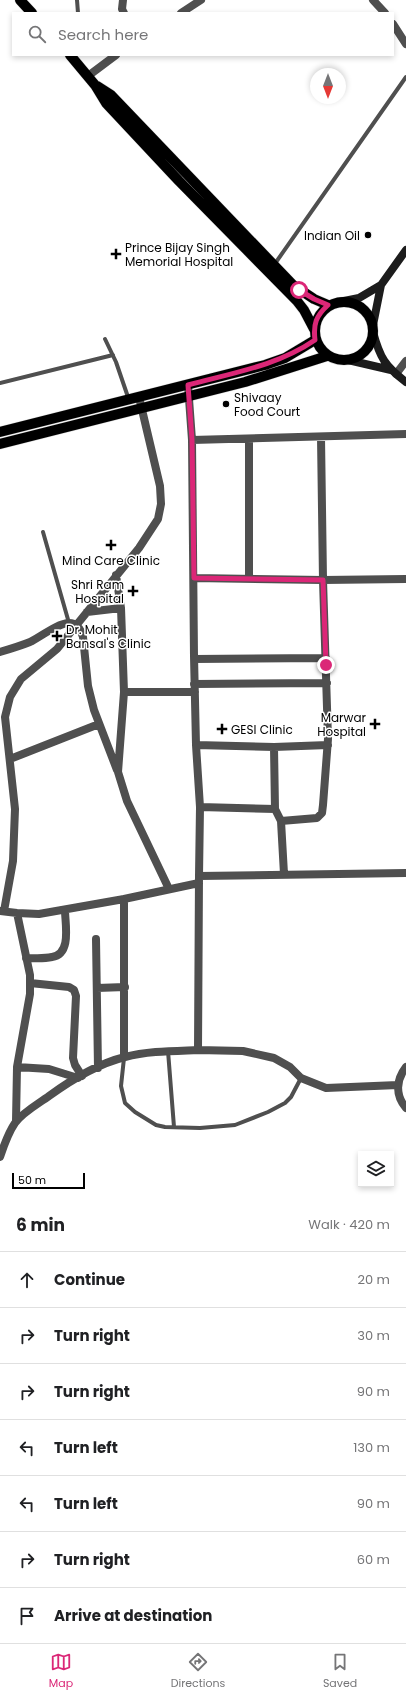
<!DOCTYPE html>
<meta charset="utf-8">
<style>
:root{--surface:#fff;--page:#f2f2f2;--text:#202124;--muted:#757577;--line:#e0e0e0;--accent:#db2777}
body{margin:0;font-family:Poppins,sans-serif;background:var(--page);color:var(--text)}
.controls{position:absolute;right:12px;bottom:12px;display:grid;overflow:hidden;border-radius:0px;box-shadow:0 2px 6px #0003}
.controls button{width:36px;height:36px;display:grid;place-items:center;padding:0;border:0;border-bottom:1px solid var(--line);background:var(--surface);color:var(--text);font:20px sans-serif}
.compass{position:absolute;left:310px;top:68px;width:36px;height:36px;border-radius:50%;background:var(--surface);box-shadow:0 2px 6px #0003;rotate:180deg}
.scale{position:absolute;left:12px;bottom:10px;width:73px;box-sizing:border-box;padding-left:4px;border:2px solid #000;border-top:0;font-size:11px;line-height:14px;white-space:nowrap;color:#000;-webkit-text-stroke:3px #fff;paint-order:stroke}
.stop{position:absolute;width:12px;height:12px;margin:-9px;border:3px solid #db2777;border-radius:50%;background:#fff}
.stop.end{background:#db2777;border-color:#fff;box-shadow:0 1px 4px #0008}
.list{margin:0;padding:0;list-style:none}
h2{display:flex;justify-content:space-between;align-items:center;height:52px;margin:0;padding:0 16px;font-size:17px}
h2 small{font-size:13px;font-weight:400;color:var(--muted)}
.list li{display:grid;grid-template-columns:26px 1fr auto;gap:12px;align-items:center;box-sizing:border-box;height:56px;padding:0 16px;border-top:1px solid var(--line)}
.list b{display:block;font-size:15px;white-space:nowrap}
.list em{font-size:13px;font-style:normal;color:var(--muted)}
.icon{flex:none;width:22px;height:22px;fill:none;stroke:currentColor;stroke-width:2;stroke-linecap:round;stroke-linejoin:round}
.map{position:relative;flex:none;width:406px;height:1199px;overflow:hidden}
.search{position:absolute;background:var(--surface);box-shadow:0 2px 6px #0003;left:12px;right:12px;top:12px;height:44px;display:flex;align-items:center;gap:10px;box-sizing:border-box;padding:0 14px;border-radius:0px;color:var(--muted);font-size:15px}
.sheet{height:444px;background:var(--surface)}
nav{display:flex;justify-content:space-around;align-items:center;box-sizing:border-box;height:56px;border-top:1px solid var(--line);background:var(--surface);font-size:11px;color:var(--muted)}
nav a{display:grid;justify-items:center;gap:2px}
nav .on{color:var(--accent)}
.map>svg:first-child{display:block}
.lines{fill:none;stroke-linecap:round;stroke-linejoin:round}
.primary-casing{stroke:#dbdbdb;stroke-width:11}
.lane{stroke:#4f4f4f;stroke-width:4}
.street{stroke:#4f4f4f;stroke-width:8}
.secondary{stroke:#1c1c1c;stroke-width:8}
.primary{stroke:#000;stroke-width:10}
.route{stroke:#db2777;stroke-width:5}
.poi-dot{fill:#000;stroke:#fff;stroke-width:1.5}
.labels{text-anchor:middle;dominant-baseline:central;stroke-width:3;stroke-linejoin:round;paint-order:stroke}
.poi-label{font-size:12px;fill:#000;stroke:#fff;text-anchor:start}
</style>
<div class="map">
<svg width="406" height="1199" viewBox="0 0 406 1199">
<rect width="100%" height="100%" fill="#fff"/>
<g class="lines">
<g class="primary-casing">
<path id="primary" d="M20,0L32,13
M70,55L95,85L106,103L179,181L297,301L304,310L314,329
M97,86L111,95L293,285L314,299L328,305
M315 331a29 29 0 1 1 58 0a29 29 0 1 1-58 0Z
M0,432L265,365L285,358L315,340
M0,444L245,382L327,356"/>
</g>
<path class="lane" d="M77,0L78,13
M274,265L406,77
M105,339L116,362L129,400
M0,383L113,355
M43,532L69,623
M168,1051L174,1127
M124,1058L121,1086L125,1103L135,1112L156,1125L165,1127L200,1128L235,1125L268,1112L285,1103L291,1097L301,1078"/>
<path class="street" d="M123,0L122,9L124,13
M373,0L385,13
M181,13L201,0
M393,24L406,44
M88,76L116,55
M396,374L406,361
M188,385L192,440L194,656L196,745L200,807L199,876
M249,439V579
M192,440L406,434
M116,575L121,608L124,692L118,772L127,801L169,889
M194,578L323,580L406,579
M87,612L121,608
M0,652C10,649 20,646 30,642C40,637 58,623 69,623C78,623 81,630 83,637L88,686L94,710L117,770
M194,659L326,658
M194,684L327,683
M124,692H195
M196,745L274,747L328,745
M10,759L99,724
M200,807L275,809L274,747
M275,809L281,821L284,874
M281,821L317,818L322,813L323,805L328,739L323,580L321,437
M0,911L17,913L39,914L124,899
M4,911L13,861L15,809L5,717L10,697L21,679L57,649L139,548L158,519L161,504L160,486L139,397
M96,939L98,1068
M26,958C35,958 43,959 52,957C72,954 65,924 65,910
M30,983L69,987L74,990L76,996L73,1058L75,1065L82,1076
M97,988L125,987
M124,1057V899L199,883
M17,1067L49,1069L78,1078
M406,1067C396,1080 395,1095 406,1108
M398,1085L326,1088L301,1078L290,1067L274,1058L243,1051L198,1050L199,876L406,873
M16,1121L17,1067L30,994V975L17,913
M0,1157C4,1145 8,1133 15,1123C23,1112 38,1104 49,1096C71,1080 97,1064 125,1057C148,1051 173,1051 198,1050"/>
<path class="secondary" d="M339,302L359,298L381,285
M373,325L381,285L406,250
M373,332C380,358 385,366 406,382
M348,360L391,370"/>
<use href="#primary" class="primary"/>
</g>
<g class="lines">
<path class="route" d="M299,290L314,299L328,305C316,316 313,324 315,340C277,366 232,373 188,385L192,440L194,578L323,580L326,665"/>
</g>
<g class="poi-dot">
<circle cx="368" cy="235" r="4"/>
<path d="M114 248h4v4h4v4h-4v4h-4v-4h-4v-4h4z"/>
<circle cx="226" cy="404" r="4"/>
<path d="M109 539h4v4h4v4h-4v4h-4v-4h-4v-4h4z"/>
<path d="M131 585h4v4h4v4h-4v4h-4v-4h-4v-4h4z"/>
<path d="M55 630h4v4h4v4h-4v4h-4v-4h-4v-4h4z"/>
<path d="M373 718h4v4h4v4h-4v4h-4v-4h-4v-4h4z"/>
<path d="M220 723h4v4h4v4h-4v4h-4v-4h-4v-4h4z"/>
</g>
<g class="labels">
<g class="poi-label">
<text x="360" y="235" text-anchor="end">Indian Oil</text>
<text x="125" y="247">Prince Bijay Singh<tspan x="125" dy="14">Memorial Hospital</tspan></text>
<text x="234" y="397">Shivaay<tspan x="234" dy="14">Food Court</tspan></text>
<text x="111" y="560" text-anchor="middle">Mind Care Clinic</text>
<text x="124" y="584" text-anchor="end">Shri Ram<tspan x="124" dy="14">Hospital</tspan></text>
<text x="66" y="629">Dr. Mohit<tspan x="66" dy="14">Bansal's Clinic</tspan></text>
<text x="366" y="717" text-anchor="end">Marwar<tspan x="366" dy="14">Hospital</tspan></text>
<text x="231" y="729">GESI Clinic</text>
</g>
</g>
</svg>
<div class="controls">
<button><svg class="icon" aria-label="layers" viewBox="0 0 24 24"><path d="M12 4l9 5-9 5-9-5zM3 14l9 5 9-5"/></svg></button>
</div>
<svg class="compass" viewBox="-18 -18 36 36"><path d="M0-13l5 13h-10z" fill="#e53935"/><path d="M0 13l5-13h-10z" fill="#757577"/></svg>
<div class="scale">50 m</div>
<div class="stop" style="left:299px;top:290px"></div>
<div class="stop end" style="left:326px;top:665px"></div>
<div class="search"><svg class="icon" aria-label="search" viewBox="0 0 24 24"><circle cx="10" cy="10" r="6"/><path d="M15 15l6 6"/></svg>Search here</div>
</div>
<section class="sheet">
<h2>6 min<small>Walk · 420 m</small></h2>
<ul class="list">
<li><svg class="icon" aria-label="ahead" viewBox="0 0 24 24"><path d="M12 20V5M6 11l6-6 6 6"/></svg><div><b>Continue</b></div><em>20 m</em></li>
<li><svg class="icon" aria-label="right" viewBox="0 0 24 24"><path d="M7 20v-9h11M14 6l5 5-5 5"/></svg><div><b>Turn right</b></div><em>30 m</em></li>
<li><svg class="icon" aria-label="right" viewBox="0 0 24 24"><path d="M7 20v-9h11M14 6l5 5-5 5"/></svg><div><b>Turn right</b></div><em>90 m</em></li>
<li><svg class="icon" aria-label="left" viewBox="0 0 24 24"><path d="M17 20v-9H6M10 6l-5 5 5 5"/></svg><div><b>Turn left</b></div><em>130 m</em></li>
<li><svg class="icon" aria-label="left" viewBox="0 0 24 24"><path d="M17 20v-9H6M10 6l-5 5 5 5"/></svg><div><b>Turn left</b></div><em>90 m</em></li>
<li><svg class="icon" aria-label="right" viewBox="0 0 24 24"><path d="M7 20v-9h11M14 6l5 5-5 5"/></svg><div><b>Turn right</b></div><em>60 m</em></li>
<li><svg class="icon" aria-label="arrive" viewBox="0 0 24 24"><path d="M6 21V4h12l-3 4 3 4H6"/></svg><div><b>Arrive at destination</b></div></li>
</ul>
</section>
<nav>
<a class="on"><svg class="icon" aria-label="map" viewBox="0 0 24 24"><path d="M3 6l6-2 6 2 6-2v14l-6 2-6-2-6 2zM9 4v14M15 6v14"/></svg>Map</a>
<a><svg class="icon" aria-label="directions" viewBox="0 0 24 24"><path d="M12 3l9 9-9 9-9-9zM9 14v-3h6M13 9l2 2-2 2"/></svg>Directions</a>
<a><svg class="icon" aria-label="saved" viewBox="0 0 24 24"><path d="M7 4h10v16l-5-4-5 4z"/></svg>Saved</a>
</nav>
